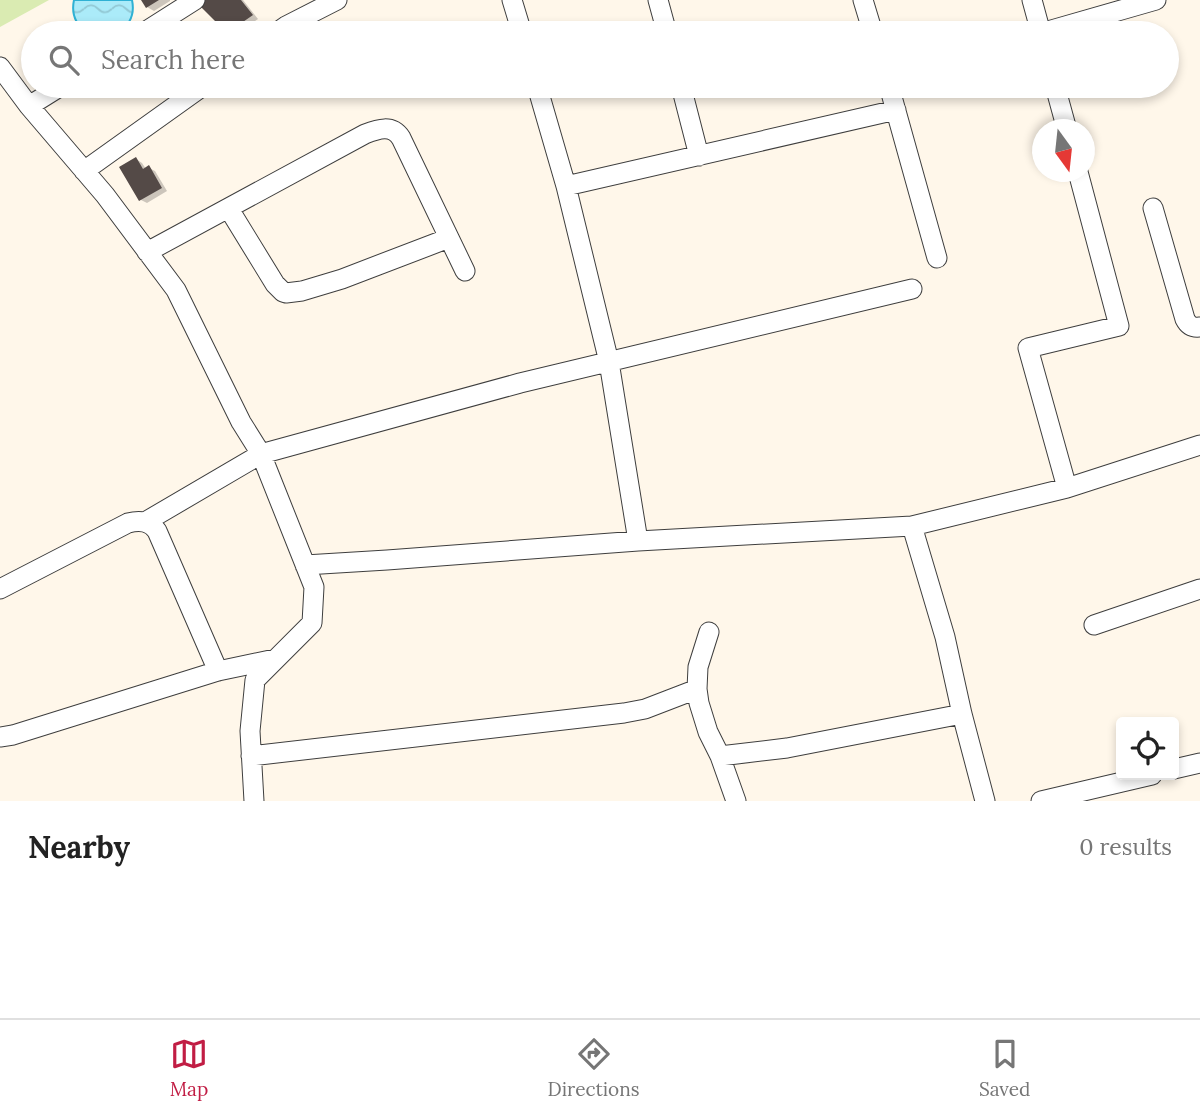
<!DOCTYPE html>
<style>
:root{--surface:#fff;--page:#f2f2f2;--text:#222;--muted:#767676;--line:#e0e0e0;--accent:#c11d44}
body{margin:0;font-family:Lora,serif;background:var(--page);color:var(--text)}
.controls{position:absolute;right:21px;bottom:21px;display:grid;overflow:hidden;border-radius:7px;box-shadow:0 4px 10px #0003}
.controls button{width:63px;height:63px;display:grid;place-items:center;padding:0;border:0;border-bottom:2px solid var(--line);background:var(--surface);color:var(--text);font:35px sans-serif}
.compass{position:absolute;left:1032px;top:119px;width:63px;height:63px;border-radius:50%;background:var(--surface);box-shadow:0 4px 10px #0003;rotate:165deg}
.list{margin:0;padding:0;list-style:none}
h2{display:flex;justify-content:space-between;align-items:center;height:91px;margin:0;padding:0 28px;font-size:30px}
h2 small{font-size:23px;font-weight:400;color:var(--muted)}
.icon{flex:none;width:38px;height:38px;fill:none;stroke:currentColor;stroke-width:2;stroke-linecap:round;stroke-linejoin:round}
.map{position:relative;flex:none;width:1200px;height:801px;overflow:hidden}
.search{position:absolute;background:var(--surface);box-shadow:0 4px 10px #0003;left:21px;right:21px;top:21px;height:77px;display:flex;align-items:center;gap:18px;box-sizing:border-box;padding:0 24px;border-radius:38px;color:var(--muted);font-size:26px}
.sheet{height:217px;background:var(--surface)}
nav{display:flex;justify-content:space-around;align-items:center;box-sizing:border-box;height:98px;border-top:2px solid var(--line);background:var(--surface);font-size:19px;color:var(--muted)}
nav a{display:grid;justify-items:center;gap:4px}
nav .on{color:var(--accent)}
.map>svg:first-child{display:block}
.park{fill:#daebb2}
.water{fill:url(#water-waves);stroke:#2fb1d4;stroke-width:2}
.shadow{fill:#0003}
.building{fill:#544a47}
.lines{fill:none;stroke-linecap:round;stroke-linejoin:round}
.minor-casing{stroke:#3e3e3e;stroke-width:21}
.minor{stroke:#fff;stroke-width:19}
</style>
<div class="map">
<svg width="1200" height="801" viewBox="0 0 1200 801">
<defs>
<pattern id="water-waves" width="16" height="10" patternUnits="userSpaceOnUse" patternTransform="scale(1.75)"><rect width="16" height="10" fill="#abebf9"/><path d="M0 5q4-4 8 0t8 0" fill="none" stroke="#92c8d4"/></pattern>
</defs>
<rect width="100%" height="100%" fill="#fff7ea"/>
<path class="park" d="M0,0H49L0,27Z"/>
<path class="water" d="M74,0H132C135,14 130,25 118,33H87C76,25 71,14 74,0Z"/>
<path class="shadow" d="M143,0H170V1L154,11L147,7Z
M207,0H243L258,19L237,33H231L228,31Z
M136,159L142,163L146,169L149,168L155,171L167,191L147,203L141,200Z"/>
<path class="building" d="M141,0H159L146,8Z
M204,0H241L253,15L227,33L198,4Z
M136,157L143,169L149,165L162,188L139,201L119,167Z"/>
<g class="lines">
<g class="minor-casing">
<path id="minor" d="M512,0L522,33
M658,0L667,33
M863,0L873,33
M1032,0L1041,33
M143,33L195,0
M276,33L286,26L337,0
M1041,33L1156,0
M0,67L29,106L105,195L176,290L241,422L261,454L314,587L312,623L255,680L250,731L254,801
M537,86L566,186L609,362L638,541
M681,86L699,156
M889,86L937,258
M1055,86L1067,130
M29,106L61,86
M84,171L203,86
M566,186L896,110
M1153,208L1185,319C1188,325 1192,328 1200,327
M229,209L275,284L283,292L286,293L302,291L342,279L449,238
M147,252L365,134C378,129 392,124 401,138L465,271
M1067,488L1200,445
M145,522L261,454L520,383L912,289
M912,526L945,637L962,714L985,801
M305,565L387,560L638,541L912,526L1067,488L1028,348L1119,326L1078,172
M0,589L128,523C140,520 150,521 157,531L218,671
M1094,625L1200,589
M709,632L698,667L697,689L699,703L708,732L720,756L736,801
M0,737L13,735L218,671L275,659
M251,756L624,713L645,709L697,689
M720,756L787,748L962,714
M1174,769L1200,763
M1041,801L1152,775"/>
</g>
<use href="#minor" class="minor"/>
</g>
</svg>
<div class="controls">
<button><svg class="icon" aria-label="locate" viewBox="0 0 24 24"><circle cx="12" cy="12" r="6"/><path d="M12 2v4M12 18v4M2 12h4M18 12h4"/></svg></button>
</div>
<svg class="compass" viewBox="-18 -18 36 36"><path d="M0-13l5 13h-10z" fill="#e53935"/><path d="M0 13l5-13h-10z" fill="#767676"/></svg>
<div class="search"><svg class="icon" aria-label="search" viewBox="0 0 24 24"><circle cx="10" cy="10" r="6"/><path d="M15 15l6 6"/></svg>Search here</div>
</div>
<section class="sheet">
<h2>Nearby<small>0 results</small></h2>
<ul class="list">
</ul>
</section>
<nav>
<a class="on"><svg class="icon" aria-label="map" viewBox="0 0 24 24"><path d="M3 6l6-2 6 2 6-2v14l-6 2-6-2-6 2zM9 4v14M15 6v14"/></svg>Map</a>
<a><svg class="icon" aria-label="directions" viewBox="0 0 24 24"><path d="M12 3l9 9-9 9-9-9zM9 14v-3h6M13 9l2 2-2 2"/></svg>Directions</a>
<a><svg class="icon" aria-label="saved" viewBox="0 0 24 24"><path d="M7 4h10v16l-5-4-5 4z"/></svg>Saved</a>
</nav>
